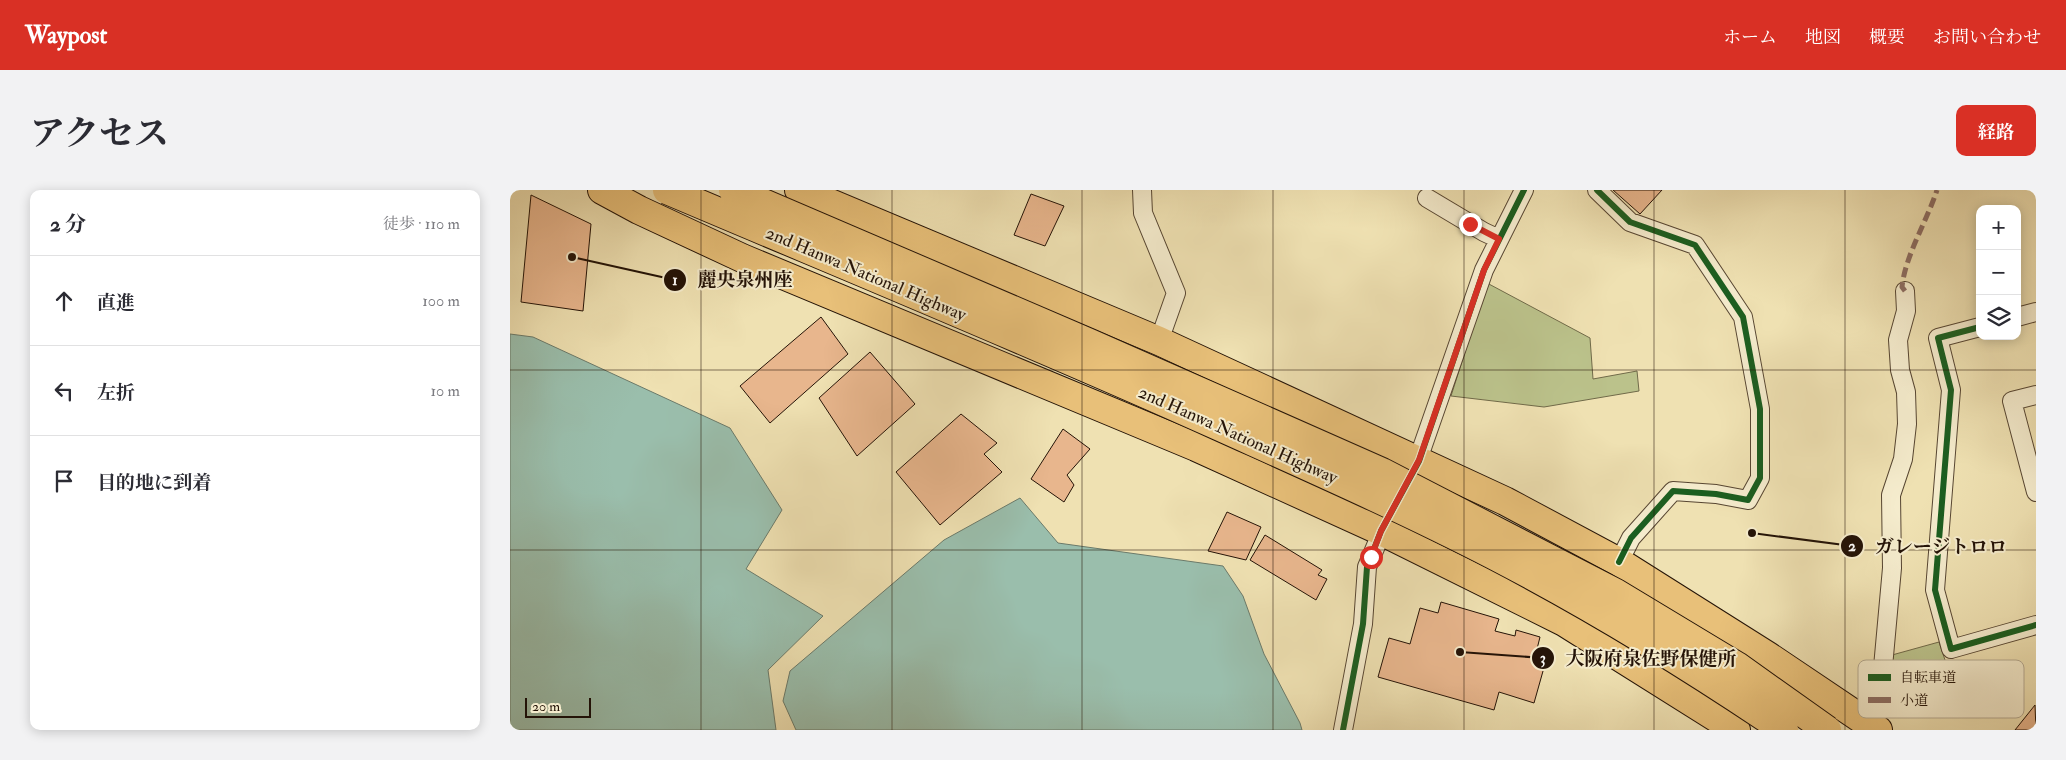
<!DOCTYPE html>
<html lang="ja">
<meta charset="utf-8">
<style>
:root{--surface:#fff;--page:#f2f2f3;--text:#2b2b33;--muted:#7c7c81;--line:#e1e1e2;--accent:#d93025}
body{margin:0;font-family:"IM FELL Double Pica","Noto Serif JP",serif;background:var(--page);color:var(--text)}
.controls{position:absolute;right:15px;top:15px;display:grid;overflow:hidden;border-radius:10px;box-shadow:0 2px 12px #0003}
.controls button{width:45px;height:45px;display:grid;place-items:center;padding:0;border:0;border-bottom:1px solid var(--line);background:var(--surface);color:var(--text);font:25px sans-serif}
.scale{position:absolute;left:15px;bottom:12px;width:66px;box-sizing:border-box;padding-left:5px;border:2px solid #241307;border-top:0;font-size:14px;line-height:18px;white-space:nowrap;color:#241307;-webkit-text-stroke:4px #f5eccd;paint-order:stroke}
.stop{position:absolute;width:15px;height:15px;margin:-11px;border:4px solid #d93025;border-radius:50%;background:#fff}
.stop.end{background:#d93025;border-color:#fff;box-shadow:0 1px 5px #0008}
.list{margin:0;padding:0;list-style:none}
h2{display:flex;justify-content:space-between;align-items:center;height:65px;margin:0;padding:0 20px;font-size:21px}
h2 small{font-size:16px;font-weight:400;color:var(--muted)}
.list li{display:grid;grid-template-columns:32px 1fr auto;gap:15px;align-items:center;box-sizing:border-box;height:90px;padding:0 20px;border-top:1px solid var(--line)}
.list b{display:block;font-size:19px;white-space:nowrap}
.list em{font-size:16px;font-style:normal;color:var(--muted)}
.icon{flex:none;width:28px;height:28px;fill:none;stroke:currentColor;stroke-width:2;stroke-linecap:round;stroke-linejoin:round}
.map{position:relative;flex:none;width:1526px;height:540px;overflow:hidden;border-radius:10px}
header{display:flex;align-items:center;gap:30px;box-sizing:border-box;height:70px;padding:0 25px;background:var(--accent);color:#fff}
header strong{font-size:24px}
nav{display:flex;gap:28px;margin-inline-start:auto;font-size:18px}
.intro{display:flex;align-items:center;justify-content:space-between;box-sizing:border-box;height:120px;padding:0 30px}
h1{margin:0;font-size:35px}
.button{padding:12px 22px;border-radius:10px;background:var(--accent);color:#fff;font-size:18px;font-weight:700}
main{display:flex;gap:30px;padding:0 30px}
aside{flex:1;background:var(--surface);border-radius:10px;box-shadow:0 2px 12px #0003}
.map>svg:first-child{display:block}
.green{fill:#bbc28b;stroke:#706a49}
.water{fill:#9abeac;stroke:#6b7a6a}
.building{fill:#e8b68d;stroke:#241307}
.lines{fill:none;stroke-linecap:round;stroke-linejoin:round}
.minor-casing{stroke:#574632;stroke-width:20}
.trunk-casing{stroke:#241307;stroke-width:30}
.minor{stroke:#f5eccd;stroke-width:18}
.trunk{stroke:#e8c079;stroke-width:28}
.trunk-bridge-casing{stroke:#241307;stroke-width:30;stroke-linecap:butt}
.trunk-bridge{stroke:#e8c079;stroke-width:28}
.quiet{stroke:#8d6e63;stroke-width:5;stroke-dasharray:10 5;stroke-linecap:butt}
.cycleway-casing{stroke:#f5eccd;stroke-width:9}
.cycleway{stroke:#1b5e20;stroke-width:6}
.route{stroke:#d93025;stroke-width:6}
.grid{fill:none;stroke:#241307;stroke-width:1;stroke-opacity:0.55}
.labels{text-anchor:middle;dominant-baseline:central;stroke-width:4;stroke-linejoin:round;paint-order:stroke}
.street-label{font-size:18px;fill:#241307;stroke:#f5eccd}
.key{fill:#f5eccd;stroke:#b6ab92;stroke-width:1}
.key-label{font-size:14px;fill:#241307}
.leader{fill:none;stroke:#241307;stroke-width:2}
.callout-dot{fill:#241307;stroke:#f5eccd;stroke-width:2}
.mark-label{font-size:15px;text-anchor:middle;font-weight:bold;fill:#fff}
.callout-label{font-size:19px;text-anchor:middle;font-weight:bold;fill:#241307;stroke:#f5eccd;stroke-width:4;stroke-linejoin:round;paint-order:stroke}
</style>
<header>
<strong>Waypost</strong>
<nav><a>ホーム</a><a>地図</a><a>概要</a><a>お問い合わせ</a></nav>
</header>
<div class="intro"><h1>アクセス</h1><a class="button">経路</a></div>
<main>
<aside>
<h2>2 分<small>徒歩 · 110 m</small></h2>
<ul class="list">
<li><svg class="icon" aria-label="ahead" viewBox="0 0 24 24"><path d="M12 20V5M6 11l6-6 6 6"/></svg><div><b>直進</b></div><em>100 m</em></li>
<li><svg class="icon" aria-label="left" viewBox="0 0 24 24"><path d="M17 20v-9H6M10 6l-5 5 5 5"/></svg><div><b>左折</b></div><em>10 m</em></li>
<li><svg class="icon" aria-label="arrive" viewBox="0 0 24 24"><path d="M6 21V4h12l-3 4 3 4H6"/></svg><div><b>目的地に到着</b></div></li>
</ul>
</aside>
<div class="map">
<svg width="1526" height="540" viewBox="0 0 1526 540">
<rect width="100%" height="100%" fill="#efe1b2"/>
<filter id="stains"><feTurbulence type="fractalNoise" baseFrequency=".004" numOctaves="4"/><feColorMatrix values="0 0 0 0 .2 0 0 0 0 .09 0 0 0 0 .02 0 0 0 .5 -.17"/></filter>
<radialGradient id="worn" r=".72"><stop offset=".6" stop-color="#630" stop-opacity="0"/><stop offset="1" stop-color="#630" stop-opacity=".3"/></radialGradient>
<path class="green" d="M977,93L1080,148L1083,189L1127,181L1129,201L1034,217L941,206Z
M1429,452L1435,470L1429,472L1443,522L1419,525L1403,519L1390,509L1381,474L1382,465Z"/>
<path class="water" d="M0,144L23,147L220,238L272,320L236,379L313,426L258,480L266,540H0Z
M510,308L548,353L713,376L733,406L754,464L790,533L792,540H286L273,511L280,481L434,350Z"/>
<path class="building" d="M1103,0H1152L1130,24Z
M521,4L554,16L535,56L504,45Z
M21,5L81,34L73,121L11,112Z
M311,127L338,164L260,233L230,196Z
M360,162L405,214L347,266L309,208Z
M451,224L487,253L474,264L492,282L430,335L386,282Z
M553,239L580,259L557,285L564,295L554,312L521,289Z
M717,322L751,337L736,370L698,361Z
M755,345L812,380L808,385L817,389L806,410L740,370Z
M931,412L989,429L985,441L1005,446L1006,440L1030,447L1024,471L1035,474L1024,513L989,502L984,520L868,487L879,448L900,454L910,418L928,423Z
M1525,515L1526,540H1505Z"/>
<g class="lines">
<g class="minor-casing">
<path id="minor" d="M632,0L633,23L666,103L649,151
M1087,0L1120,32L1185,55L1233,127L1250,219V288L1238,310L1206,304L1163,301L1121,348L1109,372
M917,8L974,42L989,49
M1507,127L1526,122
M1470,137L1428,148L1441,200L1425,400L1441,459L1526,435
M1526,205L1502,211L1526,302
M905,278L974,80L1014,0
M1358,533C1371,512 1379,502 1373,477L1382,378L1381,305L1393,269L1397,234L1396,202L1390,180L1388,150L1396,121L1395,101
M833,540L853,434L857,377L876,332"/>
</g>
<g class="trunk-casing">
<path id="trunk" d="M92,0L129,20L232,68L686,257L871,341L1054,432L1226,540
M289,0L649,151L995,311L1109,372L1258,466L1368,540"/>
</g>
<use href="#minor" class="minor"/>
<use href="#trunk" class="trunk"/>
<g class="trunk-bridge-casing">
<path id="trunk-bridge" d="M157,0C341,78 526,154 708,236C801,278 894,319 985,366C1085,418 1181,477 1274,540
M223,0L580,153L872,282L1106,403L1227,476L1317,540"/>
</g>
<use href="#trunk-bridge" class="trunk-bridge"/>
<path class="quiet" d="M1395,101L1392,97C1395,66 1417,31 1427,0"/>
<g class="cycleway-casing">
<path id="cycleway" d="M1087,0L1120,32L1185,55L1233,127L1250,219V288L1238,310L1206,304L1163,301L1121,348L1109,372
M1470,137L1428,148L1441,200L1425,400L1441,459L1526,435
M833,540L853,434L857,377L871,341L909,271L974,80L1014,0"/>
</g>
<use href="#cycleway" class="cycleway"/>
</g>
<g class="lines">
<path class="route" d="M861,367L871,341L909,270L974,80L989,49L960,34"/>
</g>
<path class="grid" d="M191,0V540M382,0V540M572,0V540M763,0V540M954,0V540M1144,0V540M1335,0V540M0,180H1526M0,360H1526"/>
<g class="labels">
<g class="street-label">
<text transform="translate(356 84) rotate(23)">2nd Hanwa National Highway</text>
<text transform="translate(728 245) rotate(24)">2nd Hanwa National Highway</text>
</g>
</g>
<rect x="1348" y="470" width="166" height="58" rx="8" class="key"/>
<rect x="1358" y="484" width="23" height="7" fill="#1b5e20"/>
<rect x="1358" y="507" width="23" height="6" fill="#8d6e63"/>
<g class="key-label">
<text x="1390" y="492">自転車道</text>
<text x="1390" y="515">小道</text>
</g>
<path class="leader" d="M62 67L165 90M1242 343L1342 356M950 462L1033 468"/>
<g class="callout-dot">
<circle cx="62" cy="67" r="5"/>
<circle cx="1242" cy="343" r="5"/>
<circle cx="950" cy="462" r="5"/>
<circle cx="165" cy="90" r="12"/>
<circle cx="1342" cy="356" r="12"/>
<circle cx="1033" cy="468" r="12"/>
</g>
<g class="mark-label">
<text x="165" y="95">1</text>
<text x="1342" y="361">2</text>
<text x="1033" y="473">3</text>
</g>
<g class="callout-label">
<text x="235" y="96">麗央泉州座</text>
<text x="1431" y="363">ガレージトロロ</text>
<text x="1141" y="475">大阪府泉佐野保健所</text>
</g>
<rect width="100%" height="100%" filter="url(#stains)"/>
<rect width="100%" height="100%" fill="url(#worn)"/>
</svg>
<div class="controls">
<button>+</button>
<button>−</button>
<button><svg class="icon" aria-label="layers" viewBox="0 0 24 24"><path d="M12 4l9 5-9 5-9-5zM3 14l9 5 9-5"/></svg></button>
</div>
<div class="scale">20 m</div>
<div class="stop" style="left:861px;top:367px"></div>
<div class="stop end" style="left:960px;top:34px"></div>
</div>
</main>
